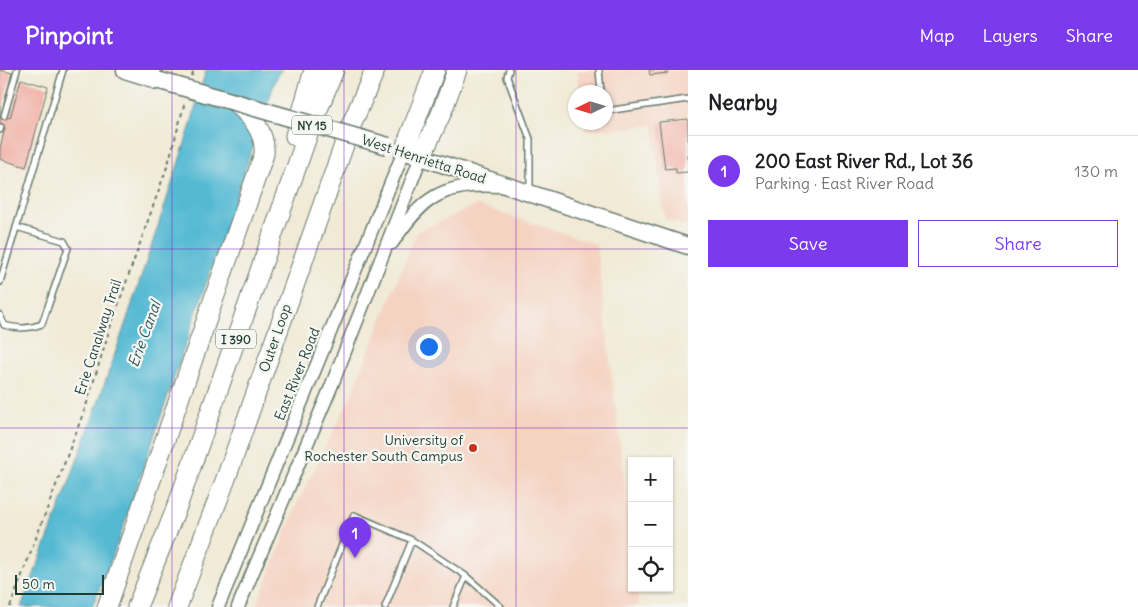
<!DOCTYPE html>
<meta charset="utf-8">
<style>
:root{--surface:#fff;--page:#f2f2f2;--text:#202124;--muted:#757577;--line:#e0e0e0;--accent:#7c3aed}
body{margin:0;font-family:Delius,sans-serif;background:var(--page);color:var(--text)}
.controls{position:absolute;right:15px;bottom:15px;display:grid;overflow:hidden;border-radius:0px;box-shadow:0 1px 4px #0004}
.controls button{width:45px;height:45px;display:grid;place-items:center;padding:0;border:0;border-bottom:1px solid var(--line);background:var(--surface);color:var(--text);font:25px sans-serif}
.compass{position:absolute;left:568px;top:15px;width:45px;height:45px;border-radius:50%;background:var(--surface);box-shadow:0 1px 4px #0004;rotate:266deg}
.scale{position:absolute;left:15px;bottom:12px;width:89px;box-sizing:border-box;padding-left:5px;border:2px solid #1f3d34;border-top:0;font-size:14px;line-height:18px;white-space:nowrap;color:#1f3d34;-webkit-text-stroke:4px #f6f6f2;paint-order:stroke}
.you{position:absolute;left:428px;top:276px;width:18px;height:18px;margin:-12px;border:4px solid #fff;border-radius:50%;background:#1a73e8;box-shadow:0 0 0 8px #1a73e833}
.badge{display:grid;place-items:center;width:32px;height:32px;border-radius:50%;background:var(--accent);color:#fff;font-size:16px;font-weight:700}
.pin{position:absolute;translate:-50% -41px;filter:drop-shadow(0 1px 2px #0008)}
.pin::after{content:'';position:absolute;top:26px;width:18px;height:15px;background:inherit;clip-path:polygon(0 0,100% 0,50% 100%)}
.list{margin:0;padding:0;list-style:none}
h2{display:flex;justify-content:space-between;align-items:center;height:65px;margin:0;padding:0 20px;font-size:21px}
h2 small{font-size:16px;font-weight:400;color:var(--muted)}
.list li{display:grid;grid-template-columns:32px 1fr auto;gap:15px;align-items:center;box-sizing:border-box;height:70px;padding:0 20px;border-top:1px solid var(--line)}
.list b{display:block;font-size:19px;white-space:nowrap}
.list p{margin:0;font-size:16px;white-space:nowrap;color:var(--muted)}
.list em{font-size:16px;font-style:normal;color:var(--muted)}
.actions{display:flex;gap:10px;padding:15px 20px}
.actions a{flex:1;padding:11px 0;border:1px solid var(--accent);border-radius:0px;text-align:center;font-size:18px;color:var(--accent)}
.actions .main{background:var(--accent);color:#fff}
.icon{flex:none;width:28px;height:28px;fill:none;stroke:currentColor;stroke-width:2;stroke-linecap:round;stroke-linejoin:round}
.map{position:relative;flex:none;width:688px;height:537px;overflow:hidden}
header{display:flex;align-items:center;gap:30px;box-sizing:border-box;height:70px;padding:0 25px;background:var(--accent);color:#fff}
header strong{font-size:24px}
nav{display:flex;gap:28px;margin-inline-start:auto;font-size:18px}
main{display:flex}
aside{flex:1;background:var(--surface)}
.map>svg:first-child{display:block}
.built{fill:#f5d3c2}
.water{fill:#55b9d3;stroke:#3a7b84}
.building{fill:#f1ada3}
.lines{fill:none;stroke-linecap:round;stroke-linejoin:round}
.service-casing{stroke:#687a6d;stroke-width:8}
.tertiary-casing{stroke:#687a6d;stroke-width:15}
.primary-casing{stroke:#687a6d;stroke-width:19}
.motorway-casing{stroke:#687a6d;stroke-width:21}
.path{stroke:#687a6d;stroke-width:2;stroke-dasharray:4 4;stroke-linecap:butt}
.service{stroke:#fff;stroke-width:5}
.tertiary{stroke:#fff;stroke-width:12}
.primary{stroke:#fff;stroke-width:16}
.motorway{stroke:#fff;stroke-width:19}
.primary-bridge-casing{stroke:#687a6d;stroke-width:19;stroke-linecap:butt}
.primary-bridge{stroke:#fff;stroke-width:16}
.grid{fill:none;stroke:#7b2cbf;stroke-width:1;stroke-opacity:0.55}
.poi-dot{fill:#c8321e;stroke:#f6f6f2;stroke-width:2}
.labels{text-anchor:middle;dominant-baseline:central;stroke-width:4.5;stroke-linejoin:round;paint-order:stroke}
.shield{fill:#f6f6f2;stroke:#60746d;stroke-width:1}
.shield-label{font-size:12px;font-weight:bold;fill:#1f3d34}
.street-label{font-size:14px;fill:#1f3d34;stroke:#f6f6f2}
.poi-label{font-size:14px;fill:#1f3d34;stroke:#f6f6f2;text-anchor:end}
.water-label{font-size:15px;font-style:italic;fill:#2c5c5c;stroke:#f6f6f2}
</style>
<header>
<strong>Pinpoint</strong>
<nav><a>Map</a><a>Layers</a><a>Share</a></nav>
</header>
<main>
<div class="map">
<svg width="688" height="537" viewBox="0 0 688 537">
<rect width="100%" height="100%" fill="#f6f6f2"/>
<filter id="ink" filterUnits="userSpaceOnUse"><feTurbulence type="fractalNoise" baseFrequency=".02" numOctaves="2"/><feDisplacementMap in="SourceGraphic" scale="10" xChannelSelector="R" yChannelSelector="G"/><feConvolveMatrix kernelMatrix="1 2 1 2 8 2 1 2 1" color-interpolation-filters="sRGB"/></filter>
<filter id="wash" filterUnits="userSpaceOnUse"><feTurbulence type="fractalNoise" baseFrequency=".0096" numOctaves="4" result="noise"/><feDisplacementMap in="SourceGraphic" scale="20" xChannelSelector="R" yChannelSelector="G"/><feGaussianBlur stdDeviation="1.12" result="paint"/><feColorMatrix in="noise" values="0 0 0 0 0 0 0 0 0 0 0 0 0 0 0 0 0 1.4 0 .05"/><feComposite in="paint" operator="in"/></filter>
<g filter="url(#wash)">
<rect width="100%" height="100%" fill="#f1ead6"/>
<path class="built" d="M577,0H688V156L665,149L653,55L585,61L584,53L606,52V22H580Z
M477,135L596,174L632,474V518H637L639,537H256L299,430L351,326L417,162Z"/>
<path class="water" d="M206,0H282L276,9L118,472L92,537H21C82,386 134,231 184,76C193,51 198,25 206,0Z"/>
<g id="blocks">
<path class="building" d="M0,0L12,3L1,45L10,48L21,9L48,17L26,97L0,89V78L5,58L0,56Z
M649,0H667L668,3L650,5Z
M688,49V102L676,103V98L665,99L659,52Z"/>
</g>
</g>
<g filter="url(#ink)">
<use href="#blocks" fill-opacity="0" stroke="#687a6d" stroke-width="1"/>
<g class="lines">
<g class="service-casing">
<path id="service" d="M509,0L507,7L530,69V120
M599,0L601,22
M606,41L688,29
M4,46L17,0
M0,60L1,57
M0,212L63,0
M0,245L4,255C18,259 28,259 42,254L68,178L64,171L16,157
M317,537L354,445L412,470L466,506L501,537
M385,537L412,470
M453,537L466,506"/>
</g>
<g class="tertiary-casing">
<path id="tertiary" d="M392,173C422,128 443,112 499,116
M218,537L404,81
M238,537L331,317L421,87"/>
</g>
<g class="primary-casing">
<path id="primary" d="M125,0L157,10
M409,83L688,176"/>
</g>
<g class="motorway-casing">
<path id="motorway" d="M145,0L157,10
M295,66L314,0
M404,81L435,0
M421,87L441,44L457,0
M107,537L264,84C266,62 251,46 236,33
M137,537L178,434L308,64L334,0
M177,537L225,411L350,58L375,0"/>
</g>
<path class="path" d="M192,6L194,0
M10,537L86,336L110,258L168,94L185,32"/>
<use href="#service" class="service"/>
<use href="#tertiary" class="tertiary"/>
<use href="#primary" class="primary"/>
<use href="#motorway" class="motorway"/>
<g class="primary-bridge-casing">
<path id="primary-bridge" d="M157,10L388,76"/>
</g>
<use href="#primary-bridge" class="primary-bridge"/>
</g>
</g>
<path class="grid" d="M172,0V537M344,0V537M516,0V537M0,179H688M0,358H688"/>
<circle class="poi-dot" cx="473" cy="378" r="5"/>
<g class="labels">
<g class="shield">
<rect x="292" y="45.5" width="40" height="19" rx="4"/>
<rect x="216" y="259.5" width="40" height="19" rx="4"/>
</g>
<g class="shield-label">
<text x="312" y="55">NY 15</text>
<text x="236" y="269">I 390</text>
</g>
<g class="street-label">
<text transform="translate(424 89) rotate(18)">West Henrietta Road</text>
<text transform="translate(98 267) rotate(-72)">Erie Canalway Trail</text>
<text transform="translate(275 268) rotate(-71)">Outer Loop</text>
<text transform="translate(297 304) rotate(-68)">East River Road</text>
</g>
<g class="poi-label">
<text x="463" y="370">University of<tspan x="463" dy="16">Rochester South Campus</tspan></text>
</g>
<g class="water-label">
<text transform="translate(144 264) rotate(-70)">Erie Canal</text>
</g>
</g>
</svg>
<div class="controls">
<button>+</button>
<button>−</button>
<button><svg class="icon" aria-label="locate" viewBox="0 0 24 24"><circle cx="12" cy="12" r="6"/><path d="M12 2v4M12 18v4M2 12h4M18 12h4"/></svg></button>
</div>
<svg class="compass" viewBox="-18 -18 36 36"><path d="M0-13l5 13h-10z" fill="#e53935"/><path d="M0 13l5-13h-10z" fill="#757577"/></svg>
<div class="scale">50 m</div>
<div class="you"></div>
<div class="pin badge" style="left:355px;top:488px">1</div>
</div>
<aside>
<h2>Nearby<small></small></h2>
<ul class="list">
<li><span class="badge">1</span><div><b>200 East River Rd., Lot 36</b><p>Parking · East River Road</p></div><em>130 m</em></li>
</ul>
<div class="actions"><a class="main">Save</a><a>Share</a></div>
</aside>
</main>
